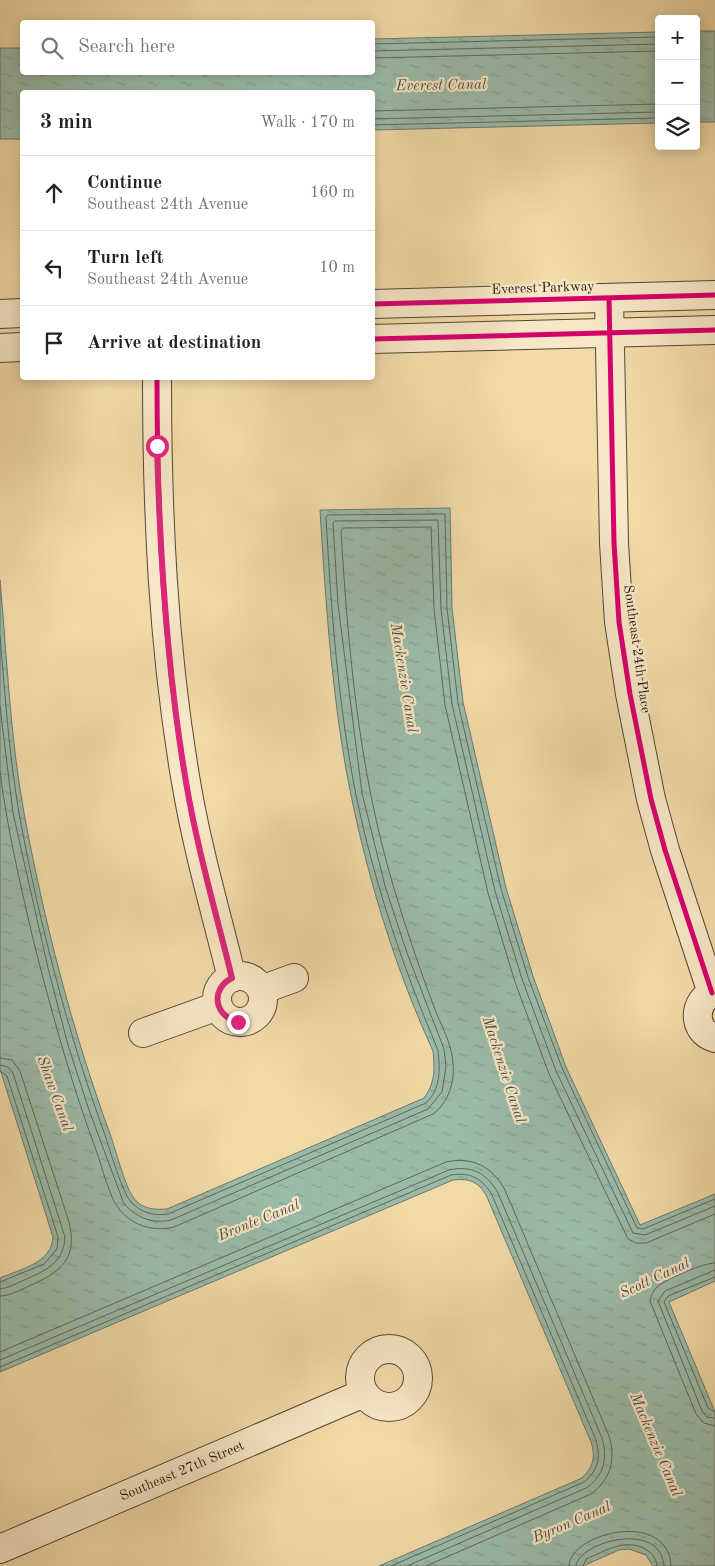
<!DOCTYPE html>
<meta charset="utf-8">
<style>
:root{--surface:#fff;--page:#f6f6f6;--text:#222;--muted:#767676;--line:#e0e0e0}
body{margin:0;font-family:"Old Standard TT",serif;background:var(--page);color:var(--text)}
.controls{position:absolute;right:15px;top:15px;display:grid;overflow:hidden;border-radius:5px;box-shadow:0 2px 12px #0003}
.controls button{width:45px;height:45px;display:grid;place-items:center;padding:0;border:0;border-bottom:1px solid var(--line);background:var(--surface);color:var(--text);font:25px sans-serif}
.stop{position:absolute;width:15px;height:15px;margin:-11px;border:4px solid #db2777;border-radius:50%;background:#fff}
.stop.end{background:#db2777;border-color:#fff;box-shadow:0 1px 5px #0008}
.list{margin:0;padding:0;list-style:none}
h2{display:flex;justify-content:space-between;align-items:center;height:65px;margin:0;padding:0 20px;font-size:21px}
h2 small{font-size:16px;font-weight:400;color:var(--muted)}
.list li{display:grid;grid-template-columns:32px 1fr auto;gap:15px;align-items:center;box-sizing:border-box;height:75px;padding:0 20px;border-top:1px solid var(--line)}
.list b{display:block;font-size:19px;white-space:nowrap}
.list p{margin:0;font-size:16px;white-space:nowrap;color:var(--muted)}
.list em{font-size:16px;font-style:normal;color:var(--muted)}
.icon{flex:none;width:28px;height:28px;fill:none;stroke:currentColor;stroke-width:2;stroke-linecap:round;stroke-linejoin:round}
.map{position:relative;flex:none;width:715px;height:1566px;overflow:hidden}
.search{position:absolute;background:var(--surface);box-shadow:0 2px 12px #0003;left:20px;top:20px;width:355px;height:55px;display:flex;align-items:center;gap:12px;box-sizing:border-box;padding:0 18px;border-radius:5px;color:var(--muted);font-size:19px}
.panel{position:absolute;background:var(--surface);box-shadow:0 2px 12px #0003;left:20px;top:90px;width:355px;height:290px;border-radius:5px}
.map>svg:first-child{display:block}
.water{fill:url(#water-ripples);stroke:#69796b}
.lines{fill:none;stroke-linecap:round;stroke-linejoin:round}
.shore{stroke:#5c685b;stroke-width:1}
.minor-casing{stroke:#534634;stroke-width:30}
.minor{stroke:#f7e7c6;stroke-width:28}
.cycleway-casing{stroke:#f7e7c6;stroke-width:8}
.cycleway{stroke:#d6006c;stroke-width:5}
.route{stroke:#db2777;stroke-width:6}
.labels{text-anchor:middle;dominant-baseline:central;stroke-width:4.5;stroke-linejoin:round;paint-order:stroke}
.street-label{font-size:14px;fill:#1e150d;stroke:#f7e7c6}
.water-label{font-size:15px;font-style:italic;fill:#4a4f44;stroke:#f7e7c6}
</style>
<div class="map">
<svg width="715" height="1566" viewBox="0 0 715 1566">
<defs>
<pattern id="water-ripples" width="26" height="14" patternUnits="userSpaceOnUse" patternTransform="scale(1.25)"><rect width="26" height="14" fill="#9bbba9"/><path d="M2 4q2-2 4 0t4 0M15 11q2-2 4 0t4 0" fill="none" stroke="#85a090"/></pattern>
</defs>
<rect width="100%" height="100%" fill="#f2daa8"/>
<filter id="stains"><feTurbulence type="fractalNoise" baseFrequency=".004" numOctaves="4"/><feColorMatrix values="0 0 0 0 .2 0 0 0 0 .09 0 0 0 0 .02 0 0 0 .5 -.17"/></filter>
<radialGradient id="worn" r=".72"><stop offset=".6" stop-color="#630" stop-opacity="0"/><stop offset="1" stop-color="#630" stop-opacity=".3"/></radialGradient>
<path class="water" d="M696,31H715V122H696Z
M659,32V123L373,130L372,92H22V139H0V48H22V72H372L373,39Z
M450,508L452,608L463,702L506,888L533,976L566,1067L640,1225L715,1194V1281L669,1302L715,1412V1566H653L646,1555L629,1549L619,1550L583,1566H379L582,1478C593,1467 596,1457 591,1442L487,1197C479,1182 470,1178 453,1180L0,1372V1278C21,1269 52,1263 53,1237L0,1069V580C7,657 10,736 24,813C44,921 72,1030 110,1134C116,1150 124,1184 133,1197C141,1209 154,1210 167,1209L424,1098C435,1083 435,1069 433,1051C396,970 369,883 351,795C332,702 326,605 320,510Z"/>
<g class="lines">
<path class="shore" d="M372,44L659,37
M372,51L659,44
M372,58L659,51
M372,111L659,104
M372,119L659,112
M372,125L659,118
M0,636C5,695 9,754 19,813C38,918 68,1034 105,1135C110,1150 122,1192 131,1202C142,1213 153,1216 168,1214L426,1103C441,1089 440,1069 438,1050C403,968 374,882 356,795C338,704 331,609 326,517L328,515L445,514L447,608L458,703L501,889L528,977L562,1068L637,1228L643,1229L715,1199
M0,706L13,813L48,968L68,1045L89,1110L124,1204C138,1218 151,1224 171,1220L428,1109L442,1092L446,1066L444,1049L407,953L385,886L362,793L338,604L333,523L335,521L438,520L441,609L452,704L495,891L522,979L556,1071L633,1233L645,1235L715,1206
M0,771C7,828 20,883 33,939C51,1010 70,1080 96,1150C102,1166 109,1197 119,1209C133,1226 153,1232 174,1227L433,1114C448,1103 455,1082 453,1064C452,1043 441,1026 434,1007C419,967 405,926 393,885C359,771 348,649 341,531L343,528L431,527L434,609L445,705L488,893L515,982L549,1074L628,1239L636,1243H646L715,1214
M0,1058L12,1060L20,1071L69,1222C78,1259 61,1272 29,1286C20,1290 10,1296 0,1296
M0,1065L8,1067L13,1073L65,1237C64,1264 44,1271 22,1281C15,1284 8,1288 0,1289
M0,1071L7,1076L58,1237L57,1249L44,1264L0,1282
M715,1263C703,1263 666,1279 657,1287C653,1291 651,1296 650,1301L696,1414L704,1423L715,1426
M715,1270L665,1291L658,1301L702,1411L707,1417L715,1418
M715,1277L668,1296L664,1302L708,1408L715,1412
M0,1352L446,1162C472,1156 493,1167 505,1190L609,1436C616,1459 611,1479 591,1494L426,1566
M0,1360L449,1170C471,1165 487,1173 498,1193L602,1438C608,1458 604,1476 586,1488L407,1566
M0,1367L451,1175C470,1172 482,1178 492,1195L596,1440C601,1458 598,1471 584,1482L391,1566
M569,1566C570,1532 669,1509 671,1566
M576,1566C578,1542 661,1519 664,1566
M583,1566L586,1559C605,1551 627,1537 647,1550C652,1553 657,1560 657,1566"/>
<g class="minor-casing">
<path id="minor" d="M609,298L614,543L619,622L630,694L651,799L665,850L712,993
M372,304L715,295
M0,314L22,313
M372,339L715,330
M0,348L22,347
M157,378C157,513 163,648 186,782C197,848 216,913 232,978
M217 999a23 23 0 1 1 46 0a23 23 0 1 1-46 0Z
M261,990L294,978
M715,992C692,1000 692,1032 715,1038
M143,1033L218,1006
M360 1378a29 29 0 1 1 58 0a29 29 0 1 1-58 0Z
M0,1549L364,1393"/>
</g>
<use href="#minor" class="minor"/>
<g class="cycleway-casing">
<path id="cycleway" d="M609,298L614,543L619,622L630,694L651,799L665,850L712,993
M372,304L715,295
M372,339L715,330
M157,378C157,513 163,648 186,782C197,848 216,913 232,978"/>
</g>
<use href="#cycleway" class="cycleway"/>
</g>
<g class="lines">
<path class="route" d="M157,446C160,559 167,671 186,782C197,848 216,913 232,978C210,989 214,1016 238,1022"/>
</g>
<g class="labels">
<g class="street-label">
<text transform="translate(543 288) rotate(-2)">Everest Parkway</text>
<text transform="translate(637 649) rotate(82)">Southeast 24th Place</text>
<text transform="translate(182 1471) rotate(-23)">Southeast 27th Street</text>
</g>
<g class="water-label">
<text transform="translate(441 86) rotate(-1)">Everest Canal</text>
<text transform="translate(403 678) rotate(81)">Mackenzie Canal</text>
<text transform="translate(503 1070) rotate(72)">Mackenzie Canal</text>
<text transform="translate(54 1094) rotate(70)">Shaw Canal</text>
<text transform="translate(259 1221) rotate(-22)">Bronte Canal</text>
<text transform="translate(655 1279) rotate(-25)">Scott Canal</text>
<text transform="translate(655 1445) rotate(67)">Mackenzie Canal</text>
<text transform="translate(572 1523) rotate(-23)">Byron Canal</text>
</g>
</g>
<rect width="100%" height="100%" filter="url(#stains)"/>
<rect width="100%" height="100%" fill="url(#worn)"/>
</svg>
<div class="controls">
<button>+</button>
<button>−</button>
<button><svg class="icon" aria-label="layers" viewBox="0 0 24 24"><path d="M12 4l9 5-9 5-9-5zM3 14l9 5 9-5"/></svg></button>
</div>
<div class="stop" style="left:157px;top:446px"></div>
<div class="stop end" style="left:238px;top:1022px"></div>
<div class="search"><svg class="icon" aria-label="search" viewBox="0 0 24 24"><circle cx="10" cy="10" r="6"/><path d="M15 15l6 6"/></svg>Search here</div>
<section class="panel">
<h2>3 min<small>Walk · 170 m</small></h2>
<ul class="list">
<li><svg class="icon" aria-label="ahead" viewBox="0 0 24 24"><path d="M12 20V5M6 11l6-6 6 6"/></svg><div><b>Continue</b><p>Southeast 24th Avenue</p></div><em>160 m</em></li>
<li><svg class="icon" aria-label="left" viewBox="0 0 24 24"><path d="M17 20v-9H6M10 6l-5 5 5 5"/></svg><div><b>Turn left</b><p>Southeast 24th Avenue</p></div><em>10 m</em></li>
<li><svg class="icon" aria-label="arrive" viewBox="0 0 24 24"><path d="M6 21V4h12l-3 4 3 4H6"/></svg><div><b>Arrive at destination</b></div></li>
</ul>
</section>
</div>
